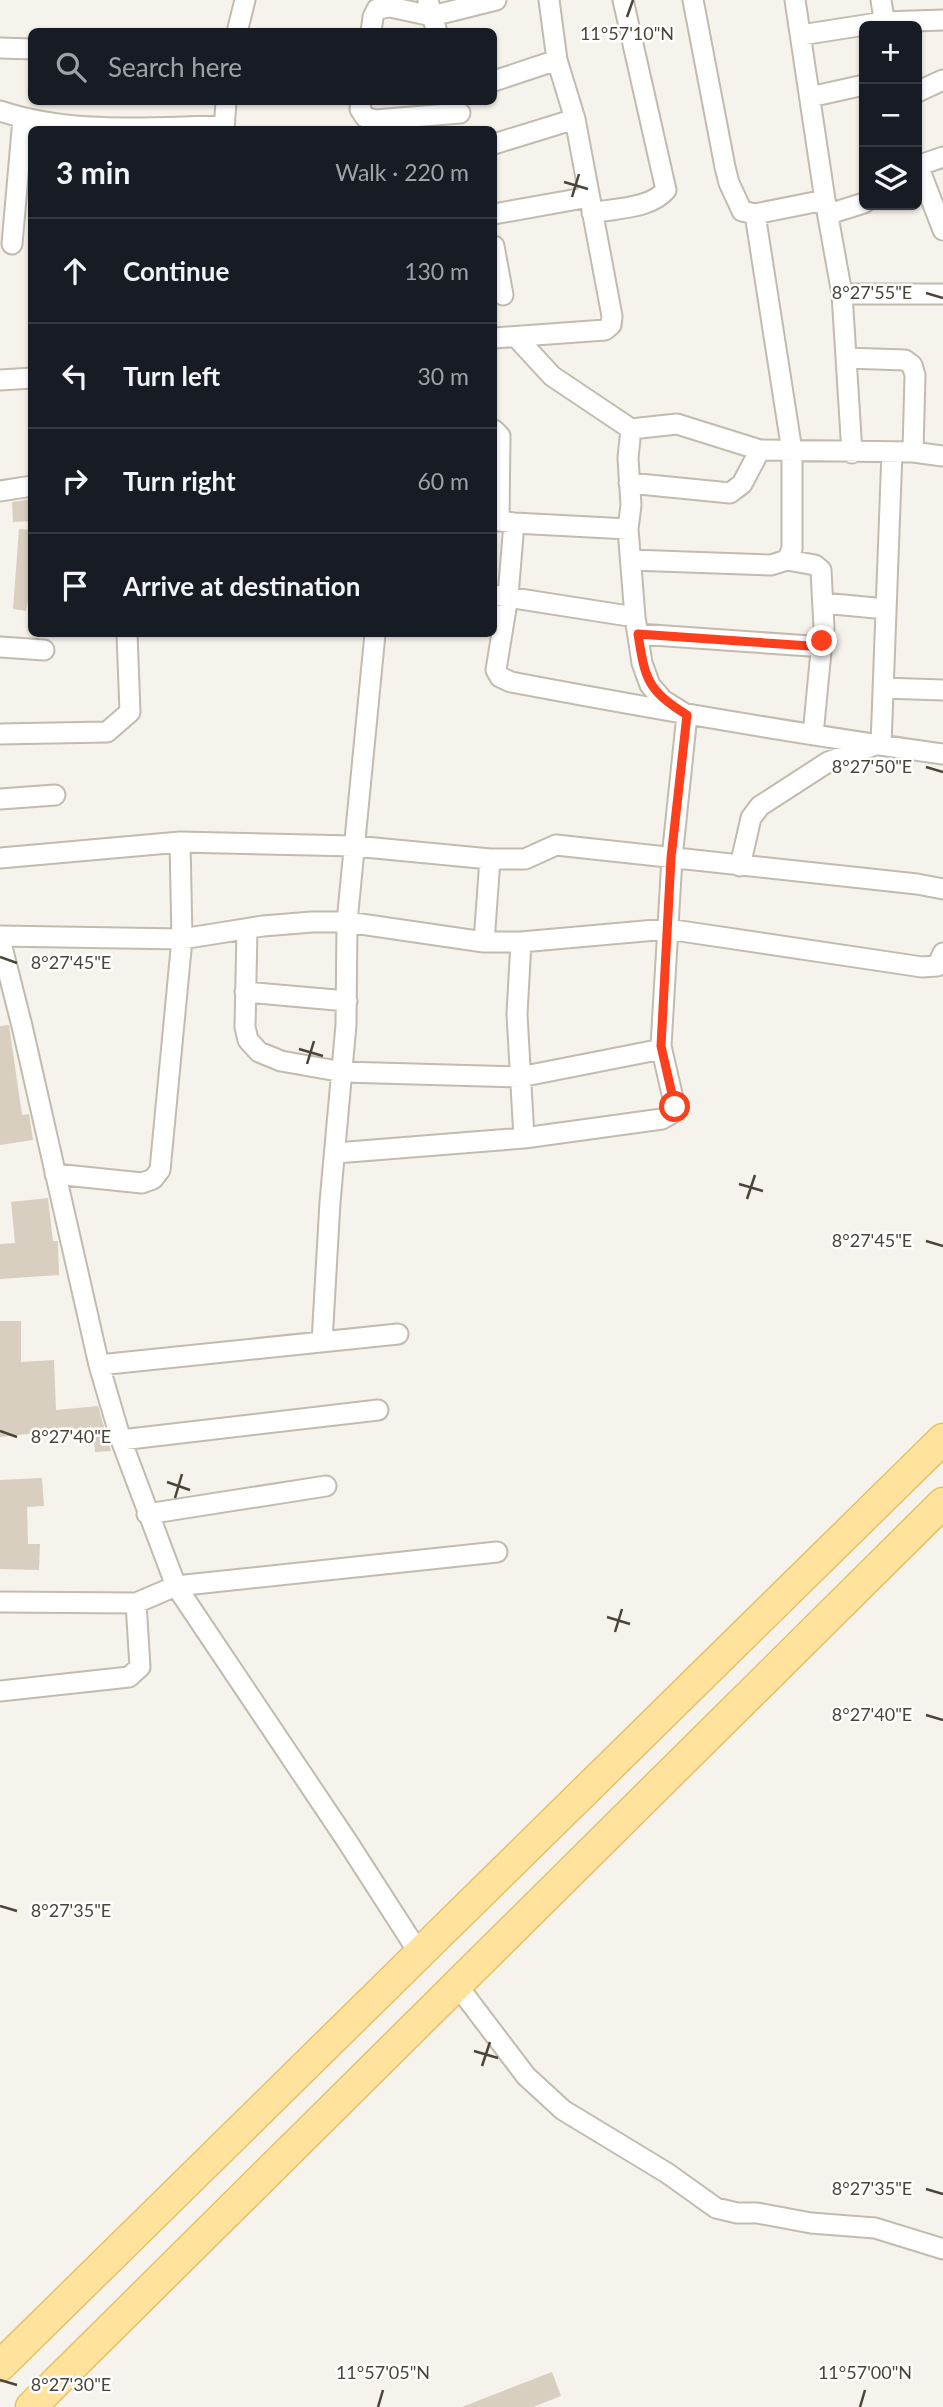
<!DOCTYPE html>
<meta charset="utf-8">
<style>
:root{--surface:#171b24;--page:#20242c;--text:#f1f3f6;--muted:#9ea1a6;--line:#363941}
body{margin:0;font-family:Lato,sans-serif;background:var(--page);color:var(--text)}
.controls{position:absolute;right:21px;top:21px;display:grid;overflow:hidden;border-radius:10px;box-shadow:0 2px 5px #0004}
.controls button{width:63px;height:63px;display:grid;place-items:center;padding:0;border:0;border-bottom:2px solid var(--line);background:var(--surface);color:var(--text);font:35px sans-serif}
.stop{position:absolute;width:21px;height:21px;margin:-16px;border:5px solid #fc3f1d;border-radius:50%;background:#fff}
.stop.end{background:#fc3f1d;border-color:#fff;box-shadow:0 2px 7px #0008}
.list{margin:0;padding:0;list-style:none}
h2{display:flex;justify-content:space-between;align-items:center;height:91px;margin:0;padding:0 28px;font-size:30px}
h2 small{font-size:23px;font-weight:400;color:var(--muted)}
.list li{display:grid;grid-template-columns:46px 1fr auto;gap:21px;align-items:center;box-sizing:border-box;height:105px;padding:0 28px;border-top:2px solid var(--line)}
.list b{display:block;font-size:26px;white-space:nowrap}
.list em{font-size:23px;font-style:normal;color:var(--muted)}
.icon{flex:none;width:38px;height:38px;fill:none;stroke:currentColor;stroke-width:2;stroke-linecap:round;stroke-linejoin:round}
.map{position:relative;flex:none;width:943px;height:2407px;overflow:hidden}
.search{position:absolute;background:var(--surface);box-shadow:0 2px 5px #0004;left:28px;top:28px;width:469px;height:77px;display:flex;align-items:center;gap:18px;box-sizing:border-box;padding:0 24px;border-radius:10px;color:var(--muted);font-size:26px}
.panel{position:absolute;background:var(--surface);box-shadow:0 2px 5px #0004;left:28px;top:126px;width:469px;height:511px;border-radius:10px}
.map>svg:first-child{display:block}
.building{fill:#d8cfc1}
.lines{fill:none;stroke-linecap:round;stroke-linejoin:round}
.street-casing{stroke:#c2bbae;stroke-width:23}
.primary-casing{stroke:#e6c16a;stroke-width:33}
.street{stroke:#fff;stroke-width:19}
.primary{stroke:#ffe39c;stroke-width:30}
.route{stroke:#fc3f1d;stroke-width:9}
.ticks{fill:none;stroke:#4b4439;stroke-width:2.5}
.ticks-label{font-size:18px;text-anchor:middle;fill:#4b4439;stroke:#fff;stroke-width:5;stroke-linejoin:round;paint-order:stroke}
</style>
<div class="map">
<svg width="943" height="2407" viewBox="0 0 943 2407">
<rect width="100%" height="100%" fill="#f6f3ec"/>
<path class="building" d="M32,499V521L13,522L12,502Z
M19,529L32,530V578L26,611L13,609Z
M9,1025L22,1115L29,1114L33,1140L0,1145V1026Z
M48,1198L53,1241H58L59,1275L0,1279V1244L15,1243L11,1202Z
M0,1321H21V1362L54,1360L56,1410L98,1406L111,1451L95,1452L93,1427L0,1437Z
M42,1478L44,1506L27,1507L28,1544H40L39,1570L0,1569V1480Z
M552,2372L561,2396L533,2407H462Z"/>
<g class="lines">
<g class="street-casing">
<path id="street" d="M428,0L432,16L496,0
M693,0L725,167L729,183L742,211L755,214L825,200
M795,0L825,200L842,294L852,453
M881,0L885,26
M237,32L245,0
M371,32L373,17L377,9L390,7L432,16L437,32
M801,35L884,22L943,20
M0,48L32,49
M494,81L557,60
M917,92L943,80
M810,97L864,85
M361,102L360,109L365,117L375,120L460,113
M0,111C72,135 149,127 224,126
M224,130L226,102
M494,144L575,119
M917,163L943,230
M917,166L943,157
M592,213C616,208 650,209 666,190L623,0
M494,214L589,197
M829,214L864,203
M12,244L23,119
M494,246L503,295
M842,294H943
M494,338L605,330L611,325L612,316L575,119L557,60L549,0
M517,338L552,376L631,429L677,424L760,450L913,452L943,456
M846,358L905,360L912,365L915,375L913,452
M0,380L32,378
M494,430L500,436L499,521
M629,483L730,493L742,484L760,450
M0,491L32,486
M494,520L514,523L628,529
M514,523L508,596L496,670L500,677L511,682C654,709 798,734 943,754
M631,560L771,565L787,560L792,549V451L755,214
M494,595L635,617
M823,603L886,609
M638,634L810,646L822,641L824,628L821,570L815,565L787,560
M0,647L44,650
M883,688L943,690
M0,734L107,732L130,712L127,634
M813,735L822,641
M881,745L892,452
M0,799L55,795
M0,858L180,842L354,846L490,859H525L556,845L917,884L943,889
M740,866L751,818L760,806L828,762L875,745
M247,929L245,1027L248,1040L259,1052L281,1061L343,1072L520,1077L657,1050L661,1046L672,858L687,715L663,700L650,685L642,663L635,617L628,529L631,505L628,458L631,429
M0,936L182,939L263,926L312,922H347L484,942H521L667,929L922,967L937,966L943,953
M0,939L22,1026L99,1365L121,1440L176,1586L347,1841L419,1953
M484,942L490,859
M521,942L517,1014L524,1138
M245,992L347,1001
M336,1153L524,1138L662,1119L671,1114L675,1107L661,1046
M55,1174L142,1183L153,1179L160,1170L182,939L180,842
M322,1342L330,1202L346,1025L347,922L375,634
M99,1365L398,1334
M121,1440L378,1410
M147,1514L326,1486
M0,1602L136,1603L176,1586L497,1552
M0,1691L129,1677L140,1667L136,1603
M457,1985L526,2076L563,2110L667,2173L716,2208L737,2213H757L811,2223L875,2228L943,2249"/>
</g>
<g class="primary-casing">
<path id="primary" d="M0,2366L943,1439
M31,2407L943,1503"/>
</g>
<use href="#street" class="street"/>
<use href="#primary" class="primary"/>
</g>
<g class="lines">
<path class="route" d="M675,1107L661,1046L671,858L687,715C647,690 645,679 638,634L810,646L822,641"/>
</g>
<path class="ticks" d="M627,17L633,0M564,182L588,189M572,197L579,174M926,293L943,298M926,767L943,772M0,957L17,963M299,1049L323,1056M307,1064L314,1041M739,1184L763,1191M747,1199L755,1175M926,1241L943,1246M0,1431L17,1437M167,1482L190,1490M175,1498L182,1474M607,1617L630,1624M615,1632L622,1609M926,1715L943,1720M0,1906L17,1911M474,2051L498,2058M482,2066L490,2042M926,2189L943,2194M0,2380L17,2385M378,2407L383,2390M860,2407L865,2390"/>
<g class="ticks-label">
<text x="627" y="40">11°57'10"N</text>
<text x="872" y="299">8°27'55"E</text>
<text x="872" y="773">8°27'50"E</text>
<text x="71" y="969">8°27'45"E</text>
<text x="872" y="1247">8°27'45"E</text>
<text x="71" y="1443">8°27'40"E</text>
<text x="872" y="1721">8°27'40"E</text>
<text x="71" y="1917">8°27'35"E</text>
<text x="872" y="2195">8°27'35"E</text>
<text x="383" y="2379">11°57'05"N</text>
<text x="865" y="2379">11°57'00"N</text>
<text x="71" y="2391">8°27'30"E</text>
</g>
</svg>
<div class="controls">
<button>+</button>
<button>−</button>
<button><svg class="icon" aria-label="layers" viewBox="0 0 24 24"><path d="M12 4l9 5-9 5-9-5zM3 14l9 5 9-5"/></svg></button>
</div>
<div class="stop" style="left:675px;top:1107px"></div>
<div class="stop end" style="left:822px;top:641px"></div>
<div class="search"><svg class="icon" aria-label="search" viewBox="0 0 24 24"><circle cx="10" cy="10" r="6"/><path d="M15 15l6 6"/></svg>Search here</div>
<section class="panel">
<h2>3 min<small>Walk · 220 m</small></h2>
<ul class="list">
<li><svg class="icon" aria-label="ahead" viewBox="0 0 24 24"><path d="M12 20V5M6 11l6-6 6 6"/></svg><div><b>Continue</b></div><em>130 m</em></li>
<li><svg class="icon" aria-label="left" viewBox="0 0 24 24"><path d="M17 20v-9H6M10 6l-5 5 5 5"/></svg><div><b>Turn left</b></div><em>30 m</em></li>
<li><svg class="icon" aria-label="right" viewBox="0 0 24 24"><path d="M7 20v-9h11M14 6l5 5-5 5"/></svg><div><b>Turn right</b></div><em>60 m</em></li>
<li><svg class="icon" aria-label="arrive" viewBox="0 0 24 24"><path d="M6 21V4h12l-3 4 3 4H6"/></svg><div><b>Arrive at destination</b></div></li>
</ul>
</section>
</div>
